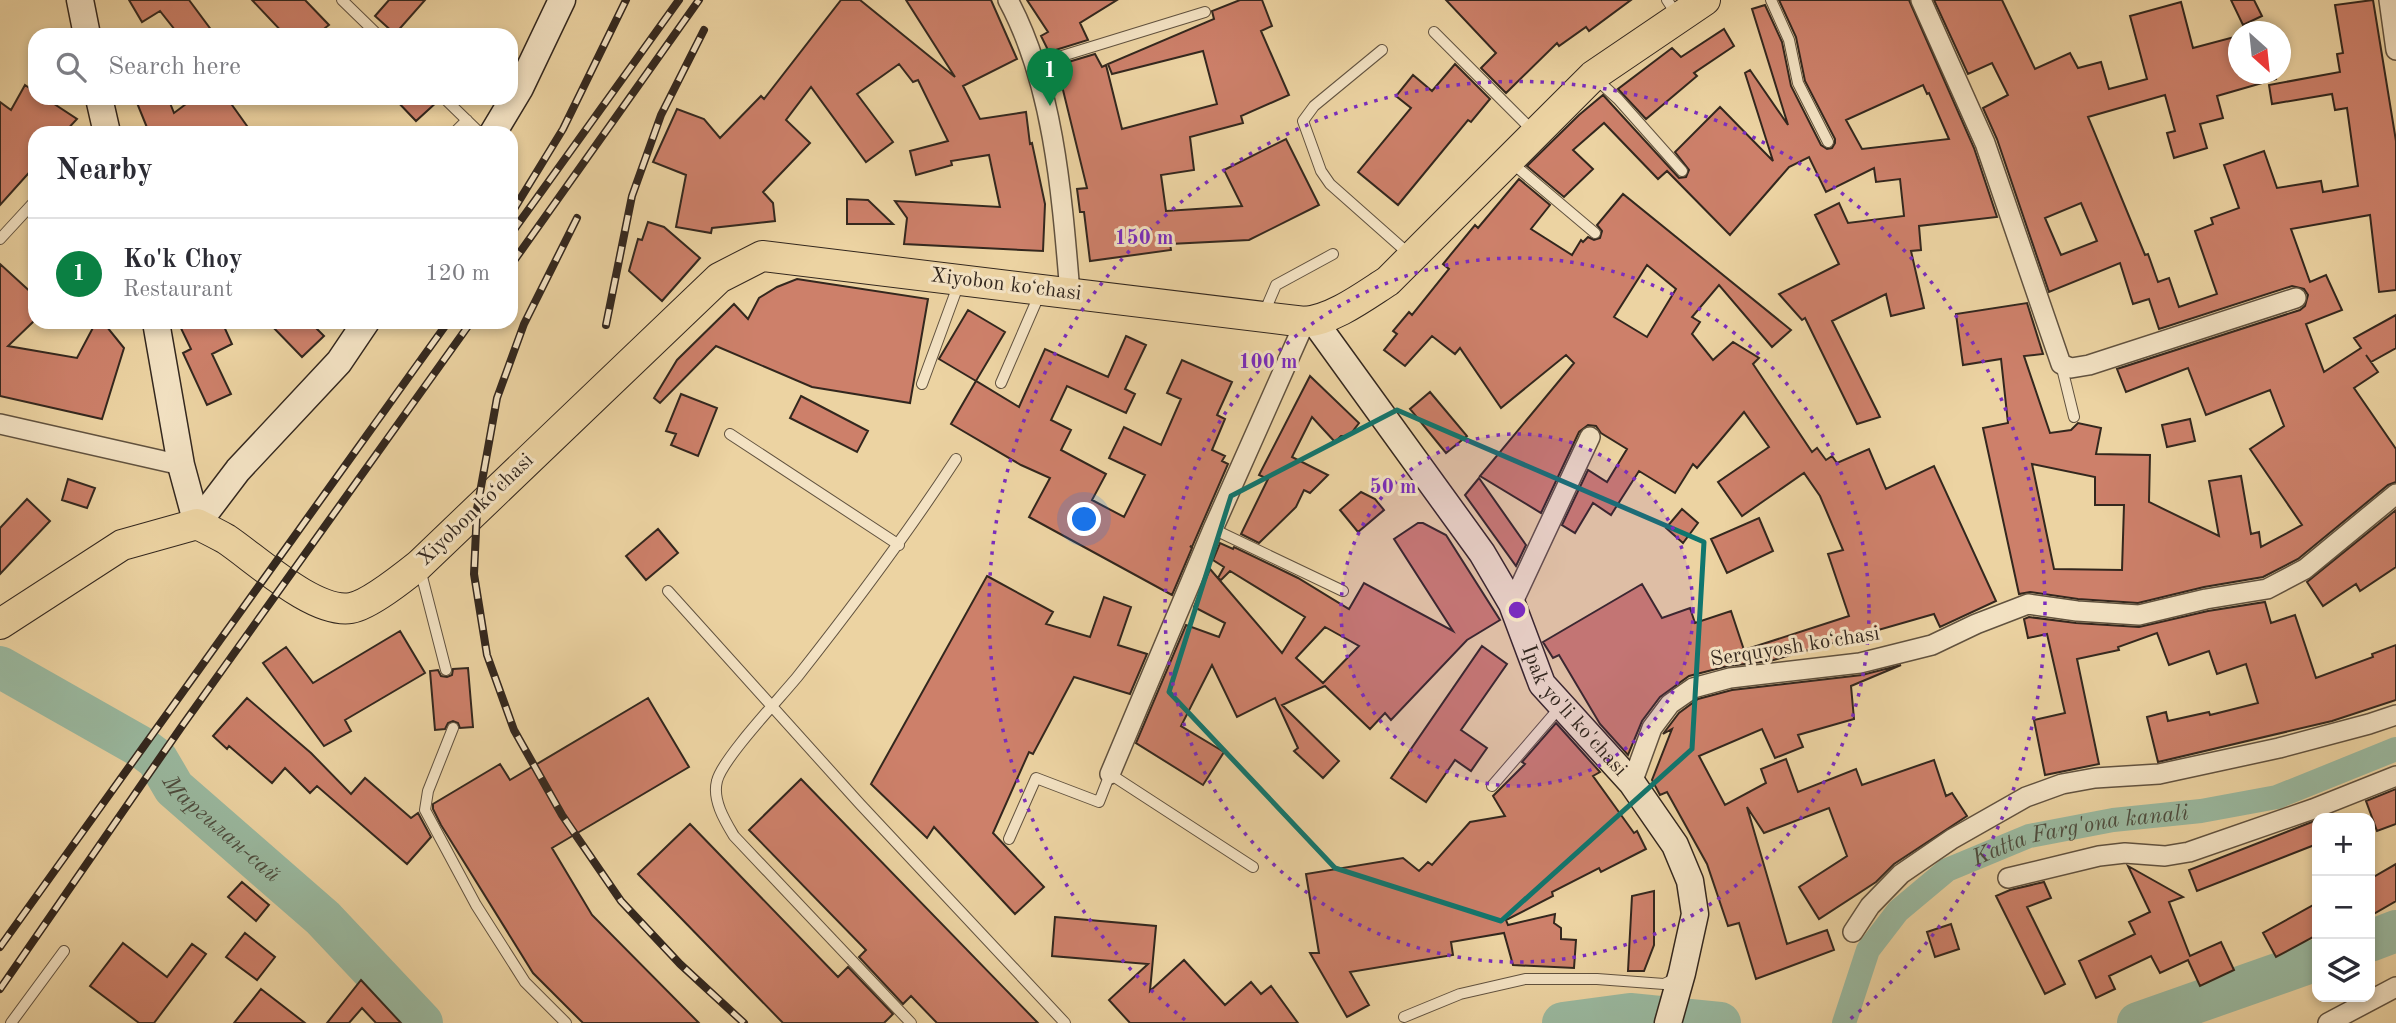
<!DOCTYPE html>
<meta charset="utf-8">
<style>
:root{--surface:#fff;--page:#f2f2f3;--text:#2b2b33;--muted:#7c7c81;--line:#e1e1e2;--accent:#0b8043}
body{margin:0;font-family:"Old Standard TT",serif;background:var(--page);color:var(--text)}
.controls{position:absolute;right:21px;bottom:21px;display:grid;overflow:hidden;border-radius:14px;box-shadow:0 4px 10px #0003}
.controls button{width:63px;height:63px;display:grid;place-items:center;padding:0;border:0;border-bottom:2px solid var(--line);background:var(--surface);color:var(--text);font:35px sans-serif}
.compass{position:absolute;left:2228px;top:21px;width:63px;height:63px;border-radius:50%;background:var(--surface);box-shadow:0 4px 10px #0003;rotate:153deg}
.you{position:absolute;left:1085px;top:520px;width:24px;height:24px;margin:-18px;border:5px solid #fff;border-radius:50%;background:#1a73e8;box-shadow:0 0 0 10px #1a73e833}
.badge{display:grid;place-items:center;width:46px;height:46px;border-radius:50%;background:var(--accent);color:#fff;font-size:23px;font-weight:700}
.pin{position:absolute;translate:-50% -58px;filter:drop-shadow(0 2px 4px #0008)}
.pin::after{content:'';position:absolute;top:37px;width:24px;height:21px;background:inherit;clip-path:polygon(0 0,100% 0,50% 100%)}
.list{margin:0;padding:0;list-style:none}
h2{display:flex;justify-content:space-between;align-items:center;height:91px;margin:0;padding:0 28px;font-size:30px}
h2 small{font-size:23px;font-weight:400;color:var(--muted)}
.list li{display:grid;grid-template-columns:46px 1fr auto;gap:21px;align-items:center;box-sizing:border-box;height:112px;padding:0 28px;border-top:2px solid var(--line)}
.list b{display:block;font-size:26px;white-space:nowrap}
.list p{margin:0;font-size:23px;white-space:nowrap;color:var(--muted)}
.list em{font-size:23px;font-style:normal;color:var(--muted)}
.icon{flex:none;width:38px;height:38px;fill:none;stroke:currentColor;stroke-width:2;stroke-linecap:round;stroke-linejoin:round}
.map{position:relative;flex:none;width:2396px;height:1023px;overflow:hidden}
.search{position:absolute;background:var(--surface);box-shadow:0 4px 10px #0003;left:28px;top:28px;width:490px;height:77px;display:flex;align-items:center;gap:18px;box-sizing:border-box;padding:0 24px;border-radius:21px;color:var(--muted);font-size:26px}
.panel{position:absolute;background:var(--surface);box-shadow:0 4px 10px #0003;left:28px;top:126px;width:490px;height:203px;border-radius:21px}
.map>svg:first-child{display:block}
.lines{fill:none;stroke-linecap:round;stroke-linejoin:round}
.canal{stroke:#9ab9a0;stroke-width:24}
.river{stroke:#9ab9a0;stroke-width:42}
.building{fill:#cd806a;stroke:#33271e;stroke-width:2;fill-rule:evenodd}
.lane-casing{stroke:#61523f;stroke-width:12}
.street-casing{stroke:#61523f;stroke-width:22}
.secondary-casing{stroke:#33271e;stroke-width:29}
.primary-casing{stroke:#33271e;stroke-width:32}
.lane{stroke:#f3e2c3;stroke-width:10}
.street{stroke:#f3e2c3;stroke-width:19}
.secondary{stroke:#f3e2c3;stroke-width:26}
.primary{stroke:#ecd3a2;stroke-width:30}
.rail-casing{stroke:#33271e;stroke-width:8}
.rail{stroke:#f3e2c3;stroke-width:5;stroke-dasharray:16;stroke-linecap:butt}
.marked{fill:none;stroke:#0f766e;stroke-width:5;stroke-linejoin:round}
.ring{fill:none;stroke:#7b2cbf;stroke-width:3.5;stroke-dasharray:3.5 7}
.labels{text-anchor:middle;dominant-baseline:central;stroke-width:6;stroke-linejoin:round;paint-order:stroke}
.street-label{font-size:21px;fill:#33271e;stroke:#f3e2c3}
.water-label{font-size:23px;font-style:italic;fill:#4d4c3e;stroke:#f3e2c3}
.centre{fill:#7b2cbf;stroke:#f3e2c3;stroke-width:3.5}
.ring-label{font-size:21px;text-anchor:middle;font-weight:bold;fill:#7b2cbf;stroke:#f3e2c3;stroke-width:6;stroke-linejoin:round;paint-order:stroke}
</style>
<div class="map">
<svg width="2396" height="1023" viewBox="0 0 2396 1023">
<rect width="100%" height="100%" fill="#ecd3a2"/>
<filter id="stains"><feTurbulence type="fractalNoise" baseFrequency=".00286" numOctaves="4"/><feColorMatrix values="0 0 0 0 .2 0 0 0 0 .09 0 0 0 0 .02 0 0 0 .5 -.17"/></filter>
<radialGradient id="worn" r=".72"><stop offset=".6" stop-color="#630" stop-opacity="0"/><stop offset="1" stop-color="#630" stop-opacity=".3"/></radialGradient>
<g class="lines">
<path class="canal" id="s1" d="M1844,1023L1868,950L1898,911L1947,870L2029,836L2113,820L2201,811L2277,797L2396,749"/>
<g class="river">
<path id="s2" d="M0,667L141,747L157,759L174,788L323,918L422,1023"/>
<path d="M2370,941L2396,931"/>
<path d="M1563,1023L1630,1014L1720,1023"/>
<path d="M2138,1023L2317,960"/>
</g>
</g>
<path class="building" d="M129,0H189L215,35H179L160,11L142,22Z
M252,0H305L329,25L316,35H285Z
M389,0H425L395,34L375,16Z
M841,0H860L955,77L906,0H991L1017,59L963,86L980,119L1026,112L1030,144L1032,143L1045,204L1043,251L904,244L907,218L895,201L1000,207L989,155L951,161L952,165L916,175L910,151L948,141L918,80L913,82L899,64L857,94L893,142L866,162L811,87L786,120L810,143L763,192L773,203L775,221L712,228L711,233L676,227L686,175L653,162L677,109L704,119L720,138L761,96L764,99Z
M1027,0H1117L1080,23L1088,40L1049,52L1041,36L1048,32Z
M1240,0H1262L1272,26L1261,31L1289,95L1241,116L1243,123L1190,137L1194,170L1161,175L1166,211L1242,206L1224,170L1286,139L1319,205L1249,240L1170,244L1171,250L1090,261L1084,212H1080L1077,189L1087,188L1063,90L1055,66L1095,54L1102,67L1106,65L1122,129L1217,104L1203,51L1112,74L1108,64L1214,19L1212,11Z
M1446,0H1631L1589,31L1586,27L1559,46L1557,43L1506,93L1481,68L1496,53Z
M1779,0H1909L1974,148L1997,217L1919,226L1921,250L1911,251L1924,308L1891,316L1886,294L1832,321L1880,417L1857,424L1805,318L1802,320L1779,294L1839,264L1815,215L1839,203L1848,223L1904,216L1900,179L1876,182L1874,168L1826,192L1809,157L1789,167L1730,235L1667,171L1658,179L1604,123L1573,150L1593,169L1564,197L1527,166L1579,115L1603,95L1679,178L1686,177L1689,170L1675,152L1720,107L1773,161L1745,73L1750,70L1788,125L1752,9L1765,5L1782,42L1791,86L1821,145L1827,149L1832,148L1835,143V139L1805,81L1796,37ZM1923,85L1927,94L1929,93L1949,139L1862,149L1846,120Z
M1934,0H2002L2035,69L2070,53L2078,68L2101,62L2109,89L2147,79L2130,16L2181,2L2193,48L2238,36V74H2275L2276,79L2217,96L2223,118L2200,124L2207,148L2174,158L2167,133L2175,131L2165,95L2088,117L2145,255L2148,254L2158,282L2169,278L2179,307L2217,294L2195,231L2213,224L2211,218L2239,208L2224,165L2264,151L2277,188L2321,181L2323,192L2358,186L2347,108L2335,110L2332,94L2272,104L2269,85L2340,72L2337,54L2343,53L2335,5L2373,0L2396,141V290L2379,292L2370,215L2291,229L2310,282L2326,275L2342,310L2306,324L2324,372L2361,348L2354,338L2396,315V348L2371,362L2366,355L2378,372L2354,388L2396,449V482L2388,485L2298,559L2263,577L2204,587L2138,603L2078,599L2030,592L2019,594L1983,428L2008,423L2001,359L1963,365L1956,314L2027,303L2043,354L2024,356L2050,433L2071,430L2078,423L2101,428L2096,454L2150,455L2149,502L2219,536L2209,481L2241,476L2251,534L2259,532L2261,547L2302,525L2250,449L2284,426L2270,390L2206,415L2188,368L2126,392L2117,369L2300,310L2305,306L2308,295L2304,289L2292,286L2159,329L2149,299L2133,304L2120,263L2049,292L1997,139L1983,108L2008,95L1992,63L1968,74ZM2081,203L2097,241L2061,255L2045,218ZM2032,464L2095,477V505H2124L2122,570L2054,569Z
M2231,0H2254L2262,16L2243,25Z
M1724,29L1734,46L1694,73L1697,76L1646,119L1618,89L1672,48L1681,57Z
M1455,64L1490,99L1471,122L1468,120L1398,205L1358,172L1411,108L1396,96L1413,75L1432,91Z
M25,85L35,92V98H45L77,119L64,133H35V166L0,205V102L11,110Z
M135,98H168L174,113L194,98H227L252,133H144L148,130Z
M394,98H437L438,101L416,121Z
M1519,179L1550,205L1531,229L1572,255L1581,240L1583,242L1588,237L1594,240L1600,238L1602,231L1597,225L1623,194L1791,330L1772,347L1719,285L1692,317L1700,322L1692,334L1713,360L1733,342L1759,358L1753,364L1812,452L1817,448L1826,460L1832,456L1837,463L1869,449L1886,489L1934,466L1996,601L1940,627L1934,614L1770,661L1728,666L1689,676L1660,697L1642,721L1628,755L1600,724L1559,655L1553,658L1543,642L1642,584L1662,618L1690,608L1695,623L1731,611L1744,650L1849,616L1828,554L1843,550L1820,496L1804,473L1742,516L1718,482L1769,447L1744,412L1697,468L1693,464L1675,493L1639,471L1611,515L1593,503L1575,533L1562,525L1588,470L1607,482L1627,449L1601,433L1596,426L1588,425L1579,432L1541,513L1480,476L1574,363L1566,355L1501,408L1460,348L1455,354L1432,336L1405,366L1384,350L1397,334L1393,331L1409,312L1412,315L1449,269L1443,264L1475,225L1478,228ZM1647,265L1676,289L1647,337L1614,317Z
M847,199L868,200L893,224H847Z
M648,222L664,227L700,258L662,301L629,271L638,239L642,240Z
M0,264L35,296V320L8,346L77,358L96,322H103L124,348L102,419L0,396Z
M797,279L928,299L910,403L812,387L716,346L660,403L654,398L677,360L734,304L748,319L759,298L777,287Z
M968,310L1005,332L976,381L939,359Z
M178,322H222L232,344L212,354L231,394L207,405L183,353L191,349Z
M268,322H310L324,336L302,357Z
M1126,336L1146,345L1125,389L1135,394L1126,413L1067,386L1051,420L1071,430L1061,450L1106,474L1092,500L1124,517L1145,475L1109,458L1124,427L1161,445L1181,399L1167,393L1182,360L1232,382L1217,415L1225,419L1212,450L1225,456L1222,461L1228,464L1192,547L1190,546L1192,548L1172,595L1029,517L1050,478L1021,465L951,424L976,381L1019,407L1045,349L1108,377Z
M1310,376L1359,423L1349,436H1341L1335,442L1312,417L1292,457L1328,475L1310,493L1304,490L1296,507L1259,543L1241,534L1268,479L1259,475Z
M1430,392L1467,436L1446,453L1410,409Z
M681,394L717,408L698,456L671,445L676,434L666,431Z
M801,396L868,431L857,452L790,418Z
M2190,419L2195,441L2167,447L2162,425Z
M1479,478L1526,545L1516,566L1465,495Z
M68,479L95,488L87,508L62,500Z
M1361,492L1375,499L1384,510L1358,532L1340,510Z
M27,499L50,521L0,574V528Z
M1682,509L1698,523L1683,543L1666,528Z
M2396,510V567L2360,591L2356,584L2323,606L2307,582Z
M1759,518L1773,551L1727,573L1711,539Z
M1418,523H1423L1446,535L1500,620L1467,640L1391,720L1385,713L1370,729L1325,686L1282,705L1339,761L1323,778L1294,751L1298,748L1275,698L1237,717L1212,665L1181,726L1224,752L1203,785L1136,743L1186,625L1219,637L1225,623L1194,607L1210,569L1282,653L1305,617L1230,571L1221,580L1218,578L1224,567L1213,560L1220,543L1233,549L1234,547L1298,578L1349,609L1364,583L1453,631L1394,539ZM1325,627L1359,646L1323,683L1296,658Z
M658,529L678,553L646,580L626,556Z
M987,576L1053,612L1046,624L1090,637L1104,597L1131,607L1118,645L1147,654L1130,694L1074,677L1033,754L1029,752L993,833L1044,887L1015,914L934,827L927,838L871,784Z
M2265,602L2271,623L2295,615L2316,678L2373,657L2372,654L2396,645V700L2332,721L2158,762L2147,717L2166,712L2168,721L2209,712L2210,715L2258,703L2246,664L2217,674L2209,651L2169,665L2157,633L2118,647L2119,650L2077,659L2099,764L2045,775L2034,720L2065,713L2047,634L2028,638L2024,619L2029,617L2076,623L2139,627L2208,611Z
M400,631L425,673L345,720L351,731L324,746L263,663L286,647L313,683Z
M1482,646L1507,664L1461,730L1487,748L1471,771L1455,760L1426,802L1391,778Z
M1901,665L1851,686L1854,719L1798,735L1803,747L1775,758L1762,729L1699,756L1725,805L1766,783L1761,769L1786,759L1798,792L1856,769L1862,785L1934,760L1946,796L1952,793L1967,816L1894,864L1876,882L1819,919L1799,887L1847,856L1829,808L1764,833L1747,807L1787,944L1827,930L1834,950L1756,979L1739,923L1728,926L1707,864L1667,792L1660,795L1652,780L1672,729L1663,734L1679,713L1698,699L1732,690L1862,675Z
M468,668L473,727L460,728L458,723L453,721L448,723L445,729L435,730L430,671L438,670L441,676L447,677L452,675L453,669Z
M247,698L311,753L351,794L365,778L411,818L418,813L431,837L407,864L317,786L310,793L285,768L272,783L229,746L227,749L213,736Z
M648,698L689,767L552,848L592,915L699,1023H583L533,973L441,825L433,809V804L500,764L510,780Z
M1556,723L1600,772L1593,776L1634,833L1637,831L1646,849L1601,872L1599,868L1552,892L1553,896L1506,920L1508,925L1555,914L1554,923L1561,928V939L1576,940L1574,968L1513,965L1504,933L1451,942L1453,955L1350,972L1369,1005L1347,1017L1310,953H1319L1306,874L1403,858L1419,871L1428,862L1432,865L1470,822L1505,816L1493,796L1525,764L1522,762Z
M801,779L1038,1023H937L911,996L903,1004L859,957L866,950L749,830Z
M2396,789V824L2377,831L2366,801Z
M2317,820V844L2197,891L2189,870Z
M690,824L838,977L848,967L893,1014L884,1023H783L638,874Z
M2396,864V901L2370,916V879Z
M2128,866L2183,897L2169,902L2190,956L2221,942L2234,970L2200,986L2188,960L2160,973L2151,956L2109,976L2115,989L2096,998L2079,961L2135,934L2129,922L2150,912Z
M242,882L269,905L256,921L228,897Z
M2044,882L2051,898L2027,907L2065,984L2045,994L1996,896L2010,890Z
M1654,891V945L1644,971H1628L1632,896Z
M2317,903V935L2276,957L2263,933Z
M1055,917L1156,926L1150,991L1184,960L1225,1005L1251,982L1261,994L1271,986L1298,1023H1130L1109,1000L1148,964L1052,956Z
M1951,924L1959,949L1935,957L1927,932Z
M245,933L275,957L257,980L226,957Z
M123,943L167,977L192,944L206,954L154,1023H139L90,986Z
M361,980L401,1023H376L362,1008L349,1023H327Z
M261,989L305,1023H234Z"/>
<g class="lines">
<g class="lane-casing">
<path id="lane" d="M342,0L378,35
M1667,0L1677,15
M1771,0L1789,40L1798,83L1828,142
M1434,32L1533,131
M1382,50L1314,106L1303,121L1321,171L1330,184L1409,254
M1036,64L1205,12
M1596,79L1618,99L1682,171
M444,98L480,133
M454,133L467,120
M1512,163L1595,233
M0,239L35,201
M1264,313L1276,285L1333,254
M2061,364L2074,417
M1001,383L1040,293
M922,384L959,283
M730,434L899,545
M1213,529L1343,591
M420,569L446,670
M668,591L860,804L1065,1023
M453,728L428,791L425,810L476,905L525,982L566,1023
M1492,786L1561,706
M1009,839L1036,778L1099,802L1110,774L1253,867
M1404,1017L1460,994L1525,979H1597L1664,984L1676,978
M11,1023L64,951
M911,1023L734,836C725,821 712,800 717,781C722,759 781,697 798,676C854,605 907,534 956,459"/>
</g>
<g class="street-casing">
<path id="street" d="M1008,0C1054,85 1062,197 1070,293
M1921,0L1985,143L2061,364L2071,368L2089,365L2296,298
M2389,0L2396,50
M0,424L181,465
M1512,604L1590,437
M1110,774L1213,529L1305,322
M1632,783L1652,728L1670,704L1693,688L1730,678L1860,663L1932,645L1976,624L2028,604L2077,611L2139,615L2206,599L2267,589L2305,569L2396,494
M2008,878L2099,856L2125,853L2165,856L2189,852L2313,809L2396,776
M1853,932L1870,906L1901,874L1952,839L2026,797L2062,784L2095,778L2159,774L2279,748L2369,724L2396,715
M2328,1023L2396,987"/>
</g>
<g class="secondary-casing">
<g id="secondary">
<path d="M80,0L87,35"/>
<path d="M99,98L107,133"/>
<path d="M493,133L520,88L562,0"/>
<path id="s3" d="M1314,321L1482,553L1512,604L1542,684L1632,783L1675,845L1690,881L1695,914L1682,973L1668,1023"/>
<path d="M156,322L181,465L197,524"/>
<path d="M197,524L238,470L339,362L366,322"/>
</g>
</g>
<g class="primary-casing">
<path id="primary" d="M0,624L122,545L197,524C207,529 217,534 226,539C256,559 314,614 351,608C369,605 404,577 419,565L719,278L762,256L1305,322C1334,319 1363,297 1388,281L1593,76L1705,0"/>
</g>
<use href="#lane" class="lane"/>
<use href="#street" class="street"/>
<use href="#secondary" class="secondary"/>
<use href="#primary" class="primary"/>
<g class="rail-casing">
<path id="rail" d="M511,214L563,129L626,0
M577,218L524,324L497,398L477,509L474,574L487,655L514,730L562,815L621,901L680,964L744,1023
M511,234L679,0
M511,265L699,0
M606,325L632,196L661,115L704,30
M0,947L448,322
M0,989L182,726L471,322"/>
</g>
<use href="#rail" class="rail"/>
</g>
<path class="marked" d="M1397,410L1704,542L1692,749L1501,921L1335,868L1169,692L1231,496Z"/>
<circle cx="1517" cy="610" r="176" fill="#7b2cbf" fill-opacity=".12"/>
<g class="ring">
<circle cx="1517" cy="610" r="176"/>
<circle cx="1517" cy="610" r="352"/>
<path d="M1185 1020A528 528 0 1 1 1849 1020"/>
</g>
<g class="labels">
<g class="street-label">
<text transform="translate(1006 285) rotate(7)">Xiyobon koʻchasi</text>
<text transform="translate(476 510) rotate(-44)">Xiyobon koʻchasi</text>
<text transform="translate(1795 647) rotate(-9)">Serquyosh koʻchasi</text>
<text stroke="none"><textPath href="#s3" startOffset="471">Ipak yo'li ko'chasi</textPath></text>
</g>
<g class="water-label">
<text stroke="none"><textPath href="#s2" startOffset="278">Маргилан-сай</textPath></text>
<text stroke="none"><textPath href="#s1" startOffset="329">Katta Farg'ona kanali</textPath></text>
</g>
</g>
<circle cx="1517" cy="610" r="10" class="centre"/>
<g class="ring-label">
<text x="1144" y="244">150 m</text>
<text x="1268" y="368">100 m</text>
<text x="1393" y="493">50 m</text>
</g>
<rect width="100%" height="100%" filter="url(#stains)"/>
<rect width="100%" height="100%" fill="url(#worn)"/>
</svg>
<div class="controls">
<button>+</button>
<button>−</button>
<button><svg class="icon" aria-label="layers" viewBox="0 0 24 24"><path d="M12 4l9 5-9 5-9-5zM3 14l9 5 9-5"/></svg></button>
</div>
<svg class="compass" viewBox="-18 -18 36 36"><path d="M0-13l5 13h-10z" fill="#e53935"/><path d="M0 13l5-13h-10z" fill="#7c7c81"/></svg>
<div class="you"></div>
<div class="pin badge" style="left:1050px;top:106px">1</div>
<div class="search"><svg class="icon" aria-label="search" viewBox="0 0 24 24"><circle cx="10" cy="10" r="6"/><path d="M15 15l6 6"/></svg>Search here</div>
<section class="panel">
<h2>Nearby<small></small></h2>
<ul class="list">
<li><span class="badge">1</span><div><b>Ko'k Choy</b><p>Restaurant</p></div><em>120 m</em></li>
</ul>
</section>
</div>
